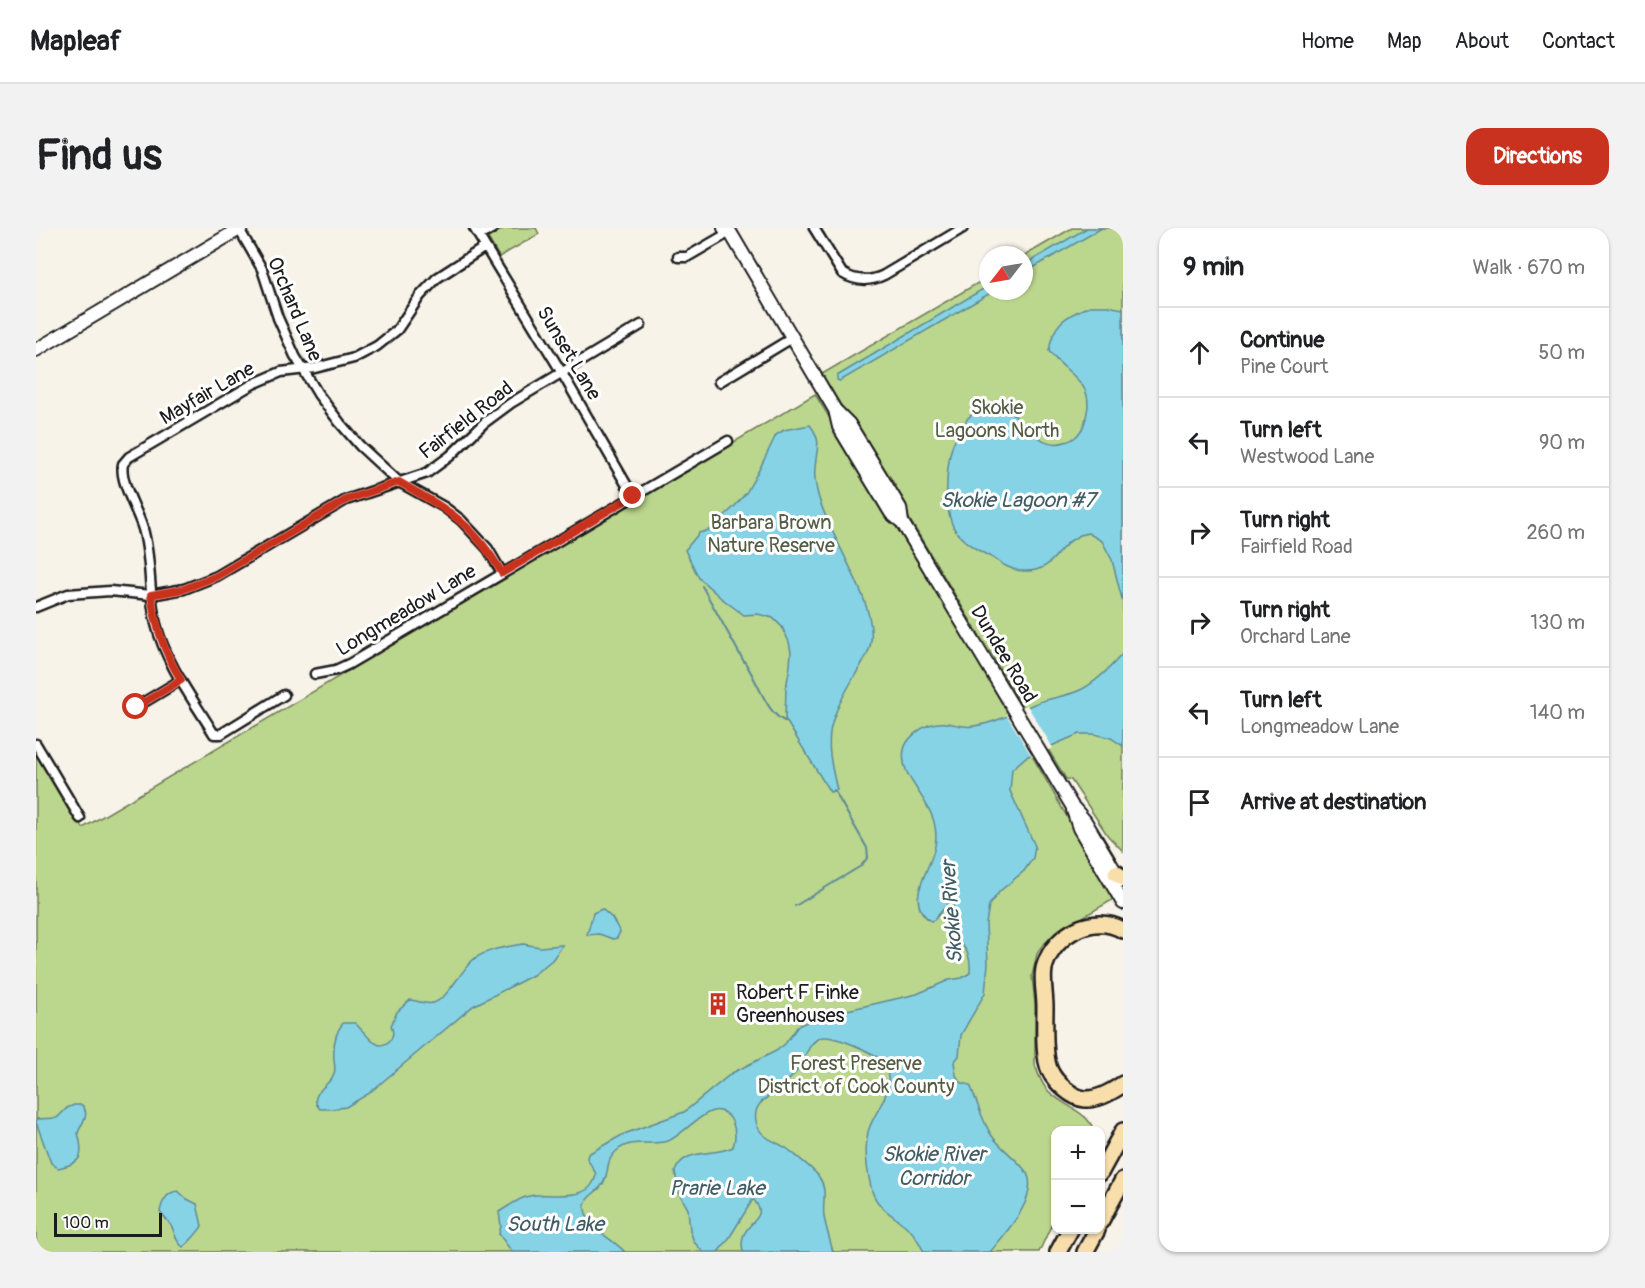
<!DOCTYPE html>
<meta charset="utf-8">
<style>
:root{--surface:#fff;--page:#f2f2f2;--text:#202124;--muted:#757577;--line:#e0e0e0;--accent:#c8321e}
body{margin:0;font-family:Pangolin,sans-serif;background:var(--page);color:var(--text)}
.controls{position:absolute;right:18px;bottom:18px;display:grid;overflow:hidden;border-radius:12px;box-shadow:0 2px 4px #0004}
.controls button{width:54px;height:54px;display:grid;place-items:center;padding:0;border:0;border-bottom:2px solid var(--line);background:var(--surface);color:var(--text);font:30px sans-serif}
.compass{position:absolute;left:943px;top:18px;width:54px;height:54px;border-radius:50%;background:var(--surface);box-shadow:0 2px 4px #0004;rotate:239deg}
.scale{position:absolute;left:18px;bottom:15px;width:108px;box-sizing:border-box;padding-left:6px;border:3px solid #1c1c1c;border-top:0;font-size:16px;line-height:21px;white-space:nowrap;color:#1c1c1c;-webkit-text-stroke:4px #fff;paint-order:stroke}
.stop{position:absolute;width:18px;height:18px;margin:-14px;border:4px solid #c8321e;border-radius:50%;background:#fff}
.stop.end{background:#c8321e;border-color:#fff;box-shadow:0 2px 6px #0008}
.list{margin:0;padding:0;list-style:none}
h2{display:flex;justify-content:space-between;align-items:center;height:78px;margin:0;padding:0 24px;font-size:26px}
h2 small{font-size:20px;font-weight:400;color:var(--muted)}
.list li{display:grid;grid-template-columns:39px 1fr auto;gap:18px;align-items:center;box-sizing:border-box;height:90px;padding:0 24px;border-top:2px solid var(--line)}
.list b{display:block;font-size:22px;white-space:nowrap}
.list p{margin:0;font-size:20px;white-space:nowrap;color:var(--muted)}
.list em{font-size:20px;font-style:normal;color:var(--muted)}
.icon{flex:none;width:33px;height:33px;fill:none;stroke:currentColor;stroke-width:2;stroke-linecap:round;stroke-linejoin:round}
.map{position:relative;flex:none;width:1087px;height:1024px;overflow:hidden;border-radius:18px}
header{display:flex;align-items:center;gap:36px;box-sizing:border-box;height:84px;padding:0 30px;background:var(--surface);border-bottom:2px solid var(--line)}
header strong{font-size:28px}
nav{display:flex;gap:33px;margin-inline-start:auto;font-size:21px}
.intro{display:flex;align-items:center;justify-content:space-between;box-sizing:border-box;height:144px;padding:0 36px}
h1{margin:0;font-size:42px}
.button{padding:15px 27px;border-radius:18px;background:var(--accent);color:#fff;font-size:21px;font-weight:700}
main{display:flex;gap:36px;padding:0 36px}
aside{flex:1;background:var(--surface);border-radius:18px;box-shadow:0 2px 4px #0004}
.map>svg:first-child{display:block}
.green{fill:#bbd68d;stroke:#6c7954;stroke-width:1.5}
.water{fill:#87d3e6;stroke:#5c8a95;stroke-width:1.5}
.pier{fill:#f8f3e9}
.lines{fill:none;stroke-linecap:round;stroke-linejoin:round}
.stream{stroke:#5c8a95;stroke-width:2}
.street-casing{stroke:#1c1c1c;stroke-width:13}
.secondary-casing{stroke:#1c1c1c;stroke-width:16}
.highway-casing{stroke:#1c1c1c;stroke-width:20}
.street{stroke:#fff;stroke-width:8}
.secondary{stroke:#fff;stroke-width:12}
.highway{stroke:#f8deab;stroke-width:15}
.route{stroke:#c8321e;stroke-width:8}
.labels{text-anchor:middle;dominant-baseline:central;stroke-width:6;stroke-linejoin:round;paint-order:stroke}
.street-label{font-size:20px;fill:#1c1c1c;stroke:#fff}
.park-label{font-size:20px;fill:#545d44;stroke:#fff}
.poi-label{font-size:20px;fill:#1c1c1c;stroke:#fff;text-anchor:start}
.water-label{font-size:21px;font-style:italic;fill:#415c63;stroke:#fff}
</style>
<header>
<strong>Mapleaf</strong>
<nav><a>Home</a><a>Map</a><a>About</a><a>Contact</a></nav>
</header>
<div class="intro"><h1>Find us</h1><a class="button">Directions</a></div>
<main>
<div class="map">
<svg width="1087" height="1024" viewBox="0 0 1087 1024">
<rect width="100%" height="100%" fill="#f8f3e9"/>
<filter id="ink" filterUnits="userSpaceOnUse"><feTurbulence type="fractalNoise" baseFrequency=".0167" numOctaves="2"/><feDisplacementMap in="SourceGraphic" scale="12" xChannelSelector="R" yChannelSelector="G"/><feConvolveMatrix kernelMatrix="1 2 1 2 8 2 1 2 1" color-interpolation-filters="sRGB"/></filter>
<g filter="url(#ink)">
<path class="green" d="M469,0H500L503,6L463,29L452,10Z
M1036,0H1087V623L1072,608L1035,552L1030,551L786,146L952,49V63H988V28Z
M779,166L938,426L1078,671L1019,705L1005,719L1001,726L996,748L999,776V837C1002,845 1004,852 1009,859C1022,877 1050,881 1058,902H1020L1019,989L1003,1024H0V523L47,600Z"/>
<path class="water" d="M1051,0H1066L988,45V37Z
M952,58V63H958L804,153L801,152V148Z
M1054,78H1072L1087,81V375L1076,332L1066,313L1052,305C1047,306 1042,307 1039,310C1019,320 1019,344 988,343C976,343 964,335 955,329C943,323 930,316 922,306C907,289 910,247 914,226C917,213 924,200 932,190C937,185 945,181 952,179C985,174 996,225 1029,214C1037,212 1041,209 1046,201C1049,196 1050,190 1051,184C1058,153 1027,144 1013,123C1017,95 1029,88 1054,78Z
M774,197C787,214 780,221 779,240C778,248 780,259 782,267C793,309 840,372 835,413C834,426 824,438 818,449C790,498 788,508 801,562L794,564L749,491L750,460L754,438L755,424L753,414L746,399L737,390L722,386L708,387L685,370L663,350L649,322L663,305L673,302L699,278L710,265L724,240L740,207L748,202Z
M1087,425V518L1075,510L1058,506H1043L990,529L976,541L974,563L999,618L997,630L988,643L964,663L953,677L950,696L952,736L949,765L925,807L923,828L918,834L920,847L924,854L934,857C941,873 946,893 956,908C965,920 978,929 988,941C1008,964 969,1006 954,1024H888C884,1016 880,1007 873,1001C860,988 842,982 836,963C831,944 828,923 832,904C838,881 862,864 848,836C842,825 795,805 783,810C772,816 769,830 763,840C759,846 753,852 748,857C737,869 716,872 720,893C723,911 741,913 753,922C760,928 779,942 783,949C792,962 786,975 788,989C790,1000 794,1012 797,1024H707C706,1019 706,1013 707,1009C712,992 734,990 717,971L692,1012L682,1024H667L658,1014L654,1002L652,981L643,965L639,944C647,919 677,929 697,919C700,910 700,902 696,893C679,863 651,906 632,913C614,918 597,911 583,921C567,933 575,944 566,957C560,966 547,969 549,981C551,1000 577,1011 589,1024H476L463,1006L465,998L463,984C473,978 483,970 493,968C515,963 555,977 560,946L551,930L552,926L588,906L648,884L696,845L740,823L749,816L762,798L773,793L794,786L881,766L913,752L926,750L934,745C936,717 922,719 916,700C913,691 917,680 919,671L917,670L898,692L895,693C866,674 895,642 899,618C907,575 861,554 868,522C870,511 883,501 893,497C914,490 921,501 938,498C960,495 978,485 998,476C1012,470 1028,469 1042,463C1059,456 1075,439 1087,425Z
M566,681L576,690L584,704L581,710L577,711L563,706L551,707L557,685Z
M487,716L504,719L527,717L516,732L497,747L437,778L332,866L310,879L295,881H284C270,866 294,858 298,846C300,841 298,836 298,831C297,819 299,805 307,795H319L336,813L343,817C354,817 360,807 355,798L361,784L374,772C381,772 389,777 397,775C412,771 424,743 438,731C451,721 471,719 487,716Z
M38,877H46C55,887 45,895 42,905C48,927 47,935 22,940L15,935L0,894L1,891L21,890L31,880Z
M142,963L151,971L161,976L166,998C164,1002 151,1017 147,1019C138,1013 140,1004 134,996C131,991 127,989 124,984C126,973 131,964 142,963Z"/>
<path class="pier" d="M991,477L1017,520L996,529L970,486Z"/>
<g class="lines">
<path class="stream" d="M666,358L707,432C721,449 730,488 751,494
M759,678L825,638L832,629L831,620L798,562"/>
<g class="street-casing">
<path id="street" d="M438,0L526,145L597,268
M778,0L806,45C819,53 834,54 848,47L927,0
M203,1L226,41L242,90L259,128L282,166L304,195L324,218L363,254L408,279L425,292L452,321L466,345
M443,8L457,0
M642,29H651L694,4
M683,154L756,110
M0,379L32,366L74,363L115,367L148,361L181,348L310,272L391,245L414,228L448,195L475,175L605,97
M279,446L300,442L313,436L692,213
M248,467L185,506H178C157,471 130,436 120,396C112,365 116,332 107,301C102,283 83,253 87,236L93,229L217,156L245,144L279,140L318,130L341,118L361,102L384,68L401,50L449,19
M100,479L145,452
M0,516L44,590"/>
</g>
<g class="secondary-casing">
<path id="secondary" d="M688,0L694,4L799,182L813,196L864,280L866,294
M0,122L205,0
M799,182L803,199L855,285L866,294L1036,578L1049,593L1085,653
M1037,582L1043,600L1087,675"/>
</g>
<g class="highway-casing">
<path id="highway" d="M1080,645L1087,650
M1087,702C1057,685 1019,706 1009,737C1005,748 1009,766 1009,779C1009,795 1007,829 1014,843C1019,854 1036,870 1049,871C1062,872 1077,863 1087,856
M1064,945L1087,903
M1064,994L1087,952
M1022,1024L1034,1002
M1049,1024L1061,1002"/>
</g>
<use href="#street" class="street"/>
<use href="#secondary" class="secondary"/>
<use href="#highway" class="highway"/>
</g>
</g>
<g class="lines" filter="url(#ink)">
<path class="route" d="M100,479L145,452C128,424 120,399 115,367L148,361L181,348L310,272L363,254C412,282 436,294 466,345L597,268"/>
</g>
<defs>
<g id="building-bare" transform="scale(1.8)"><path d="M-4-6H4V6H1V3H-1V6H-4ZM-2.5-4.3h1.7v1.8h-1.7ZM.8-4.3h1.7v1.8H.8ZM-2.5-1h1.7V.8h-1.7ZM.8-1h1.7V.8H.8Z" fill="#c8321e" stroke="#fff" stroke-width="2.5" paint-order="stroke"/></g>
</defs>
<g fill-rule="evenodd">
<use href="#building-bare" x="682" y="776"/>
</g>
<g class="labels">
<g class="street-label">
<text transform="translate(259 81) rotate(67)">Orchard Lane</text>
<text transform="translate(533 125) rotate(59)">Sunset Lane</text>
<text transform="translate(171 165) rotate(-30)">Mayfair Lane</text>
<text transform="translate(430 192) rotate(-38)">Fairfield Road</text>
<text transform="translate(370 382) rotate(-31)">Longmeadow Lane</text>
<text transform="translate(968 426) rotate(59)">Dundee Road</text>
</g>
<g class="park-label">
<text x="961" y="179">Skokie<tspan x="961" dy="23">Lagoons North</tspan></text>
<text x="735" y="294">Barbara Brown<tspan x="735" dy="23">Nature Reserve</tspan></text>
<text x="820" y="835">Forest Preserve<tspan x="820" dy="23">District of Cook County</tspan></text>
</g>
<g class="poi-label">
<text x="700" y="764">Robert F Finke<tspan x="700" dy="23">Greenhouses</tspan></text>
</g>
<g class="water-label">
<text x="982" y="272">Skokie Lagoon #7</text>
<text transform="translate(916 684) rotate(-94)">Skokie River</text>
<text x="898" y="926">Skokie River<tspan x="898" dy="24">Corridor</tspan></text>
<text x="681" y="960">Prarie Lake</text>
<text x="519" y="996">South Lake</text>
</g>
</g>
</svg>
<div class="controls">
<button>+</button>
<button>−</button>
</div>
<svg class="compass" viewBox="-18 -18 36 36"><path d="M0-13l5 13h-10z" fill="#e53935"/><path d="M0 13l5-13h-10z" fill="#757577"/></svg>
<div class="scale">100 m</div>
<div class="stop" style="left:100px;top:479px"></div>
<div class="stop end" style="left:597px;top:268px"></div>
</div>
<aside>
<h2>9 min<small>Walk · 670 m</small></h2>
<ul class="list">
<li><svg class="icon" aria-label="ahead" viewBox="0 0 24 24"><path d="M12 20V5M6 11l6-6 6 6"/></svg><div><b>Continue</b><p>Pine Court</p></div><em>50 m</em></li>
<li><svg class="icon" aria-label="left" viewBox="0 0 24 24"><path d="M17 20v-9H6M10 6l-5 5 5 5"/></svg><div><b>Turn left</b><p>Westwood Lane</p></div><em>90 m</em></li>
<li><svg class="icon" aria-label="right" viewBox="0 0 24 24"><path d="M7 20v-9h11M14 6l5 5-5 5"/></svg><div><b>Turn right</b><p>Fairfield Road</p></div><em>260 m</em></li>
<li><svg class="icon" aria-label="right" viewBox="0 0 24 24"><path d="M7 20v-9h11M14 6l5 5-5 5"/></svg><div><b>Turn right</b><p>Orchard Lane</p></div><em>130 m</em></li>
<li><svg class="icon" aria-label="left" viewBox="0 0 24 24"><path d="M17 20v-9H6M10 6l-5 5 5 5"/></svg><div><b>Turn left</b><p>Longmeadow Lane</p></div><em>140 m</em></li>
<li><svg class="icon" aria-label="arrive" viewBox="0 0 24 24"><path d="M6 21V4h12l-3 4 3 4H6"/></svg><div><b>Arrive at destination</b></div></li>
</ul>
</aside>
</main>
